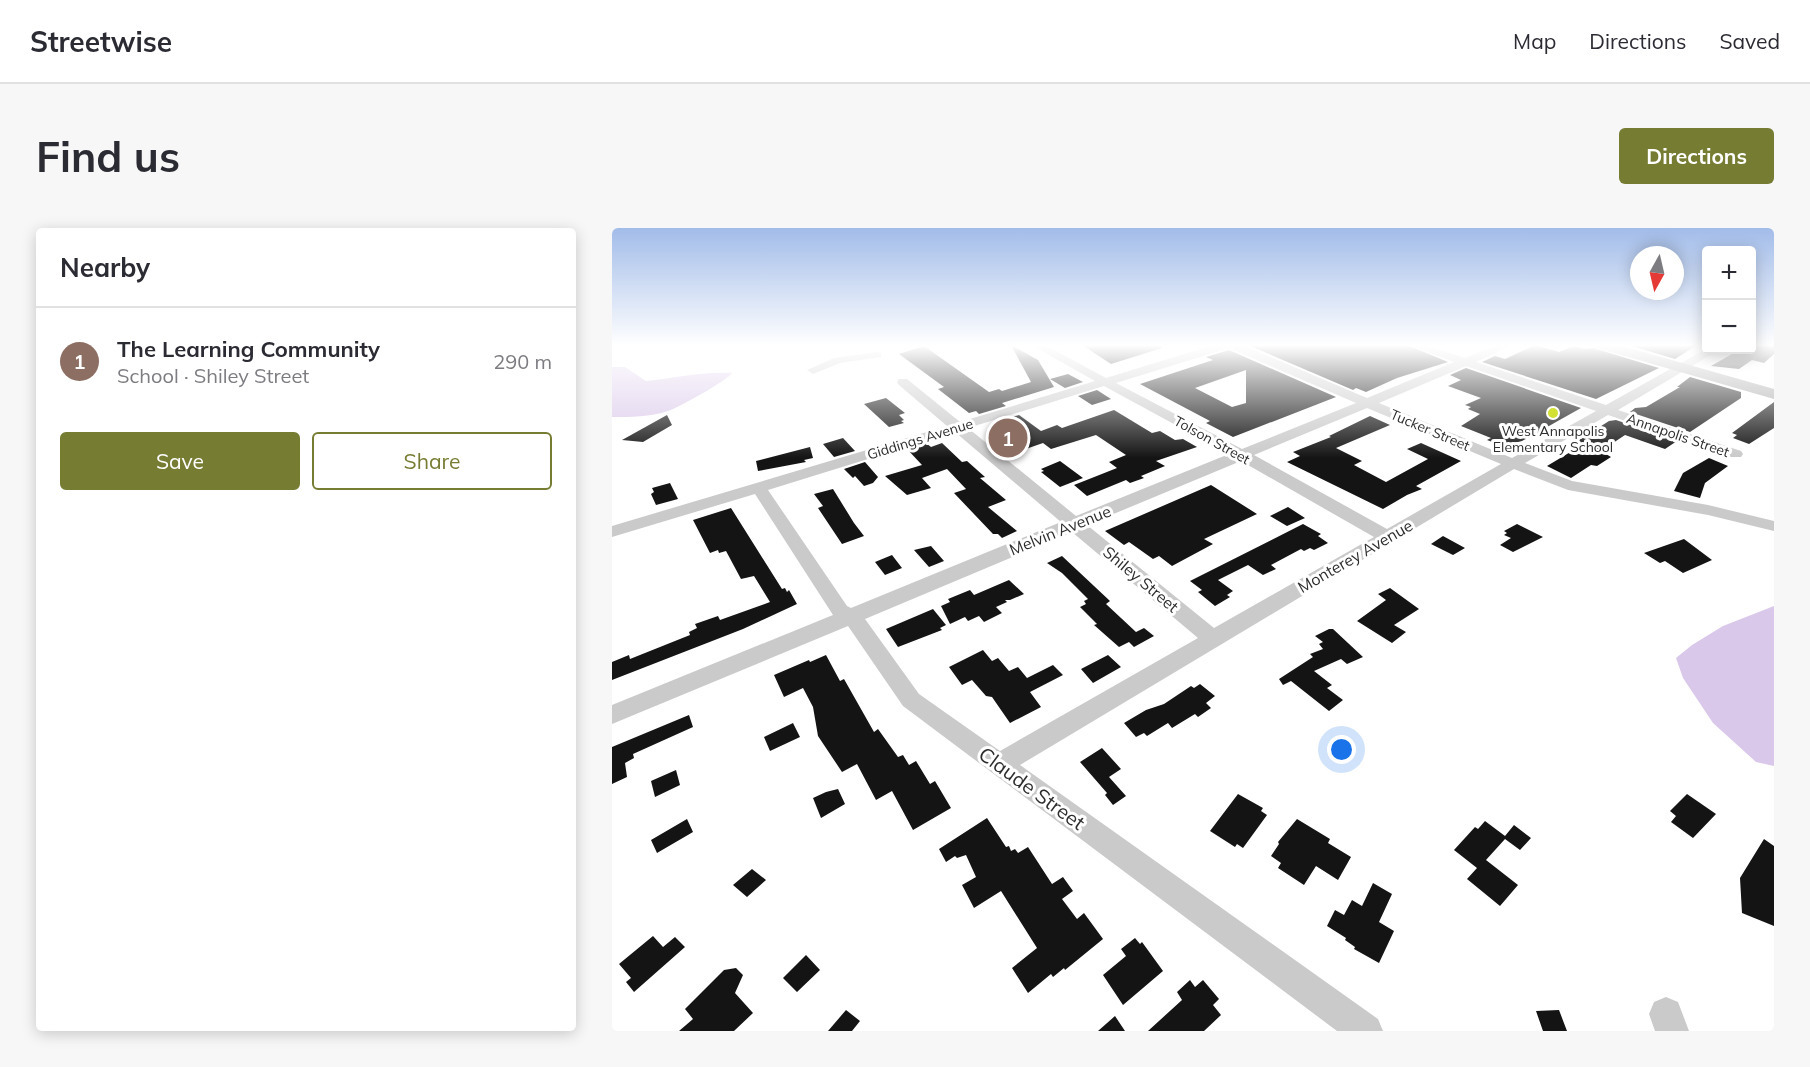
<!DOCTYPE html>
<meta charset="utf-8">
<style>
:root{--surface:#fff;--page:#f7f7f7;--text:#2b2b33;--muted:#7c7c81;--line:#e1e1e2;--accent:#777c33}
body{margin:0;font-family:Mulish,sans-serif;background:var(--page);color:var(--text)}
.controls{position:absolute;right:18px;top:18px;display:grid;overflow:hidden;border-radius:6px;box-shadow:0 3px 15px #0003}
.controls button{width:54px;height:54px;display:grid;place-items:center;padding:0;border:0;border-bottom:2px solid var(--line);background:var(--surface);color:var(--text);font:30px sans-serif}
.compass{position:absolute;left:1018px;top:18px;width:54px;height:54px;border-radius:50%;background:var(--surface);box-shadow:0 3px 15px #0003;rotate:188deg}
.you{position:absolute;left:730px;top:522px;width:21px;height:21px;margin:-15px;border:4px solid #fff;border-radius:50%;background:#1a73e8;box-shadow:0 0 0 9px #1a73e833}
.badge{display:grid;place-items:center;width:39px;height:39px;border-radius:50%;background:var(--accent);color:#fff;font-size:20px;font-weight:700}
.pin{position:absolute;translate:-50% -50%;border:3px solid #fff;box-shadow:0 2px 6px #0006}
.list{margin:0;padding:0;list-style:none}
h2{display:flex;justify-content:space-between;align-items:center;height:78px;margin:0;padding:0 24px;font-size:26px}
h2 small{font-size:20px;font-weight:400;color:var(--muted)}
.list li{display:grid;grid-template-columns:39px 1fr auto;gap:18px;align-items:center;box-sizing:border-box;height:108px;padding:0 24px;border-top:2px solid var(--line)}
.list b{display:block;font-size:22px;white-space:nowrap}
.list p{margin:0;font-size:20px;white-space:nowrap;color:var(--muted)}
.list em{font-size:20px;font-style:normal;color:var(--muted)}
.actions{display:flex;gap:12px;padding:18px 24px}
.actions a{flex:1;padding:14px 0;border:2px solid var(--accent);border-radius:6px;text-align:center;font-size:21px;color:var(--accent)}
.actions .main{background:var(--accent);color:#fff}
.map{position:relative;flex:none;width:1162px;height:803px;overflow:hidden;border-radius:6px}
header{display:flex;align-items:center;gap:36px;box-sizing:border-box;height:84px;padding:0 30px;background:var(--surface);border-bottom:2px solid var(--line)}
header strong{font-size:28px}
nav{display:flex;gap:33px;margin-inline-start:auto;font-size:21px}
.intro{display:flex;align-items:center;justify-content:space-between;box-sizing:border-box;height:144px;padding:0 36px}
h1{margin:0;font-size:42px}
.button{padding:15px 27px;border-radius:6px;background:var(--accent);color:#fff;font-size:21px;font-weight:700}
main{display:flex;gap:36px;padding:0 36px}
aside{flex:1;background:var(--surface);border-radius:6px;box-shadow:0 3px 15px #0003}
.map>svg:first-child{display:block}
.water{fill:#dac8ea}
.building{fill:#141414;fill-rule:evenodd}
.lines{fill:none;stroke-linecap:round;stroke-linejoin:round}
.minor{fill:#cacaca;fill-rule:evenodd}
.major{fill:#a5a5a5;fill-rule:evenodd}
.poi-dot{fill:#d3e034;stroke:#fff;stroke-width:2}
.labels{text-anchor:middle;dominant-baseline:central;stroke-width:6;stroke-linejoin:round;paint-order:stroke}
.far-street-label{font-size:14px;fill:#2d2d2d;stroke:#fff}
.far-poi-label{font-size:14px;fill:#2d2d2d;stroke:#fff}
.street-label{font-size:16px;fill:#2d2d2d;stroke:#fff}
.near-street-label{font-size:20px;fill:#2d2d2d;stroke:#fff}
</style>
<header>
<strong>Streetwise</strong>
<nav><a>Map</a><a>Directions</a><a>Saved</a></nav>
</header>
<div class="intro"><h1>Find us</h1><a class="button">Directions</a></div>
<main>
<aside>
<h2>Nearby<small></small></h2>
<ul class="list">
<li><span class="badge" style="background:#8d6e63">1</span><div><b>The Learning Community</b><p>School · Shiley Street</p></div><em>290 m</em></li>
</ul>
<div class="actions"><a class="main">Save</a><a>Share</a></div>
</aside>
<div class="map">
<svg width="1162" height="803" viewBox="0 0 1162 803">
<rect width="100%" height="100%" fill="#fff"/>
<path class="water" d="M0,139H13L34,153C63,150 90,143 120,145C116,152 66,180 56,183C39,189 17,189 0,189Z
M1162,378V538L1144,534L1101,495L1071,450L1064,430L1080,417L1111,398Z"/>
<path class="building" d="M399,117L426,132L442,159L390,175L394,178L367,186L364,183L357,185L326,161L332,159L287,126L312,118L377,164L387,161L390,163L419,154Z
M470,117H549L550,120L499,136Z
M636,117H795L836,134L785,150L754,164L744,160L741,162Z
M923,117L947,124L962,118L973,121L981,120L1047,140L984,171L870,134L883,128L893,131Z
M1016,117H1085L1063,131Z
M1140,117H1162V126L1152,135L1140,132L1127,141L1099,138L1127,122H1140Z
M617,122L724,169L621,209L594,195L598,193L528,156L601,132L594,129ZM634,142V175L620,179L583,160Z
M854,140L969,180L910,213L891,218L875,212L879,210L849,198L868,186L856,181L859,179L853,177L869,170L836,158L849,152L838,147Z
M456,146L471,154L453,160L438,151Z
M1078,149L1129,164V170L1078,204L1018,184L1023,180L1034,179L1068,159H1065Z
M485,162L499,171L480,177L466,168Z
M274,170L293,185L287,187L292,192L289,193L292,195L277,199L252,176Z
M1162,174V200L1137,216L1121,210L1125,207L1120,205Z
M502,182L540,205L548,203L563,212L571,211L585,219L544,233L553,238L529,248L532,250L518,255L514,252L475,268L462,257L505,240L497,234L514,227L484,207L439,221L431,215L408,223L391,209H392L390,207L394,206L380,195L407,187L429,203L445,197L450,200Z
M55,187L60,197L31,214L10,212Z
M758,188L778,197L724,220L750,233L742,237L774,254L816,231L795,221L809,215L849,233L804,258L810,261L795,267L771,281L675,234L688,228L681,224L719,209L717,208Z
M1004,192L1065,213L1053,221L1013,207L989,223L999,229L985,238L979,237L959,250L935,238L970,217L964,214L997,193Z
M231,210L243,223L222,229L211,216Z
M314,215L319,219L330,215L350,234L355,233L373,249L368,250L394,272L376,279L405,303L390,310L386,306H381L342,265L354,261L335,241L310,250L319,260L295,267L273,248L310,237L295,221Z
M198,219L201,230L192,232L194,234L146,243L144,233Z
M1097,230L1116,238L1093,255L1088,270L1062,263L1071,245Z
M448,233L471,250L448,259L429,244L432,243L429,241Z
M253,234L266,249L261,255L252,258L243,248L241,250L232,241Z
M58,255L66,271L44,277L39,266L42,264L40,260Z
M599,257L645,286L592,311L601,316L560,338L547,328L541,331L517,314L512,317L493,303Z
M221,261L242,295L252,308L230,316L206,280L211,278L202,266Z
M676,279L693,290L675,298L658,288Z
M119,280L170,361L173,360L175,364L177,362L185,376L131,401L0,452V434L17,427L18,431L78,407L77,404L85,400L83,396L106,388L108,392L158,374L142,348L129,351L114,323L107,325L106,322L98,325L81,292Z
M691,296L709,306L706,308L716,315L702,322L698,320L692,323L689,321L659,337L664,341L651,347L636,337L606,352L621,363L615,367L618,369L603,378L586,364L590,362L578,353Z
M905,296L931,309L901,324L888,317L899,310L892,307L895,305L892,303Z
M831,308L853,320L841,327L819,316Z
M1072,311L1100,332L1071,345L1053,333L1048,335L1032,325Z
M319,318L332,333L317,339L302,322Z
M280,327L290,340L273,347L263,334Z
M450,328L498,373L494,376L524,404L532,400L542,408L522,419L517,414L507,419L482,397L485,396L468,379L474,376L472,373L476,371L450,345L435,335Z
M397,352L412,366L398,372H393L395,374L384,379L390,385L372,394L367,388L356,393L353,389L338,396L329,378L338,374L336,371L358,362L362,367Z
M778,360L807,381L782,397L794,404L780,415L745,393L774,372L766,366Z
M321,381L334,397L328,400L330,402L286,419L274,401Z
M717,401H721L751,429L735,436L729,431L702,443L720,457L715,460L731,472L717,483L679,453L671,457L667,451L701,429L698,426L711,421L707,416L711,414L703,408Z
M371,422L380,433L386,430L397,443L406,439L415,450L441,437L451,447L418,464L429,479L398,495L380,469L374,468L360,452L350,457L337,439Z
M214,427L228,453L232,451L262,504L266,501L286,529L291,527L297,537L304,533L318,556L323,553L339,580L301,602L280,563L264,572L245,536L230,544L206,508L201,479L191,460L172,469L162,447L197,432L198,434Z
M496,427L509,439L481,455L469,441Z
M588,456L603,468L594,475L599,480L586,489L583,486L560,500L556,495L535,508L532,505L524,509L512,495L534,482L552,476L579,458L582,460Z
M77,487L81,499L21,526L22,530L13,535L15,549L0,556V519Z
M181,495L188,509L158,523L152,509Z
M490,520L509,541L497,549L514,568L501,577L493,567L495,565L468,534Z
M64,542L68,557L43,569L39,553Z
M226,561L233,576L209,590L201,570L214,564Z
M626,566L651,580L649,583L655,587L631,620L625,616L623,619L598,603Z
M1075,566L1104,586L1081,610L1059,594L1064,588L1058,583Z
M375,590L394,619L397,618L399,623L403,621L406,625L416,619L440,656L451,649L461,663L450,671L465,691L472,685L491,711L453,742L452,740L441,749L439,746L416,765L400,740L425,720L389,663L362,680L350,657L364,649L354,627L345,630L343,628L334,634L327,621Z
M75,591L81,604L45,625L39,612Z
M685,591L718,611L716,615L739,629L726,652L704,638L692,657L666,640L669,635L659,628L667,616L666,614Z
M873,593L893,608L902,597L919,610L908,622L893,611L874,632L906,657L888,678L855,651L865,640L842,622L863,599L866,601Z
M1152,611L1162,618V698L1130,685L1128,650Z
M140,641L154,652L135,669L121,657Z
M761,655L780,666L767,694L782,703L767,735L742,721L743,719L733,712L734,710L715,698L723,682L732,687L740,672L750,678Z
M41,708L51,719L63,709L73,719L22,764L14,754L19,750L7,736Z
M523,710L528,716L530,714L551,743L511,777L491,747L514,728L509,721Z
M194,727L208,742L185,764L171,750Z
M124,740L131,747L123,765L141,785L122,803H67L81,791L73,781L112,742Z
M578,752L583,759L591,752L607,771L601,777L609,787L592,803H536L570,772L565,764Z
M234,782L248,793L240,803H216Z
M947,782L955,803H931L924,783Z
M503,788L513,803H486Z"/>
<g class="lines">
<path class="minor" d="M419,117H433L494,150L602,117H630L755,170L842,134L797,117H814L853,130L885,117H900L864,134L994,177L1094,121L1107,122L1006,182L1129,223L1131,226L1129,229H1119L996,187L913,235L960,253L1096,277L1162,293V303L1096,287L956,262L902,241L408,537L766,791L771,803H725L291,478L236,398L0,496V477L221,387L143,266L0,309V298L335,198L287,157L285,154L287,151H295L348,194L483,153ZM617,120L744,175L630,221L504,155ZM854,138L984,183L900,230L767,175ZM492,158L617,226L464,288L356,200ZM755,180L889,236L775,301L642,227ZM343,204L449,294L239,380L235,378L156,262ZM629,233L762,309L602,400L475,297ZM460,304L586,410L388,523L307,466L253,391Z
M265,124L269,125V129L228,135L201,146L195,142L222,130Z
M1054,769L1066,774L1077,803H1043L1037,786L1042,774Z"/>
<path class="major" d="M983,117H1007L1162,161V171L985,120Z"/>
</g>
<linearGradient id="sky" x2="0" y2="1"><stop stop-color="#a2bce9"/><stop offset="0.51" stop-color="#fff"/><stop offset="1" stop-color="#fff" stop-opacity="0"/></linearGradient>
<rect width="1162" height="230" fill="url(#sky)"/>
<circle class="poi-dot" cx="941" cy="185" r="6"/>
<g class="labels">
<g class="far-street-label">
<text transform="translate(818 202) rotate(23)">Tucker Street</text>
<text transform="translate(1066 207) rotate(19)">Annapolis Street</text>
<text transform="translate(308 211) rotate(-17)">Giddings Avenue</text>
<text transform="translate(600 212) rotate(29)">Tolson Street</text>
</g>
<g class="far-poi-label">
<text x="941" y="203">West Annapolis<tspan x="941" dy="16">Elementary School</tspan></text>
</g>
<g class="street-label">
<text transform="translate(448 302) rotate(-22)">Melvin Avenue</text>
<text transform="translate(743 328) rotate(-30)">Monterey Avenue</text>
<text transform="translate(529 351) rotate(40)">Shiley Street</text>
</g>
<g class="near-street-label">
<text transform="translate(420 560) rotate(36)">Claude Street</text>
</g>
</g>
</svg>
<div class="controls">
<button>+</button>
<button>−</button>
</div>
<svg class="compass" viewBox="-18 -18 36 36"><path d="M0-13l5 13h-10z" fill="#e53935"/><path d="M0 13l5-13h-10z" fill="#7c7c81"/></svg>
<div class="you"></div>
<div class="pin badge" style="left:396px;top:210px;background:#8d6e63">1</div>
</div>
</main>
